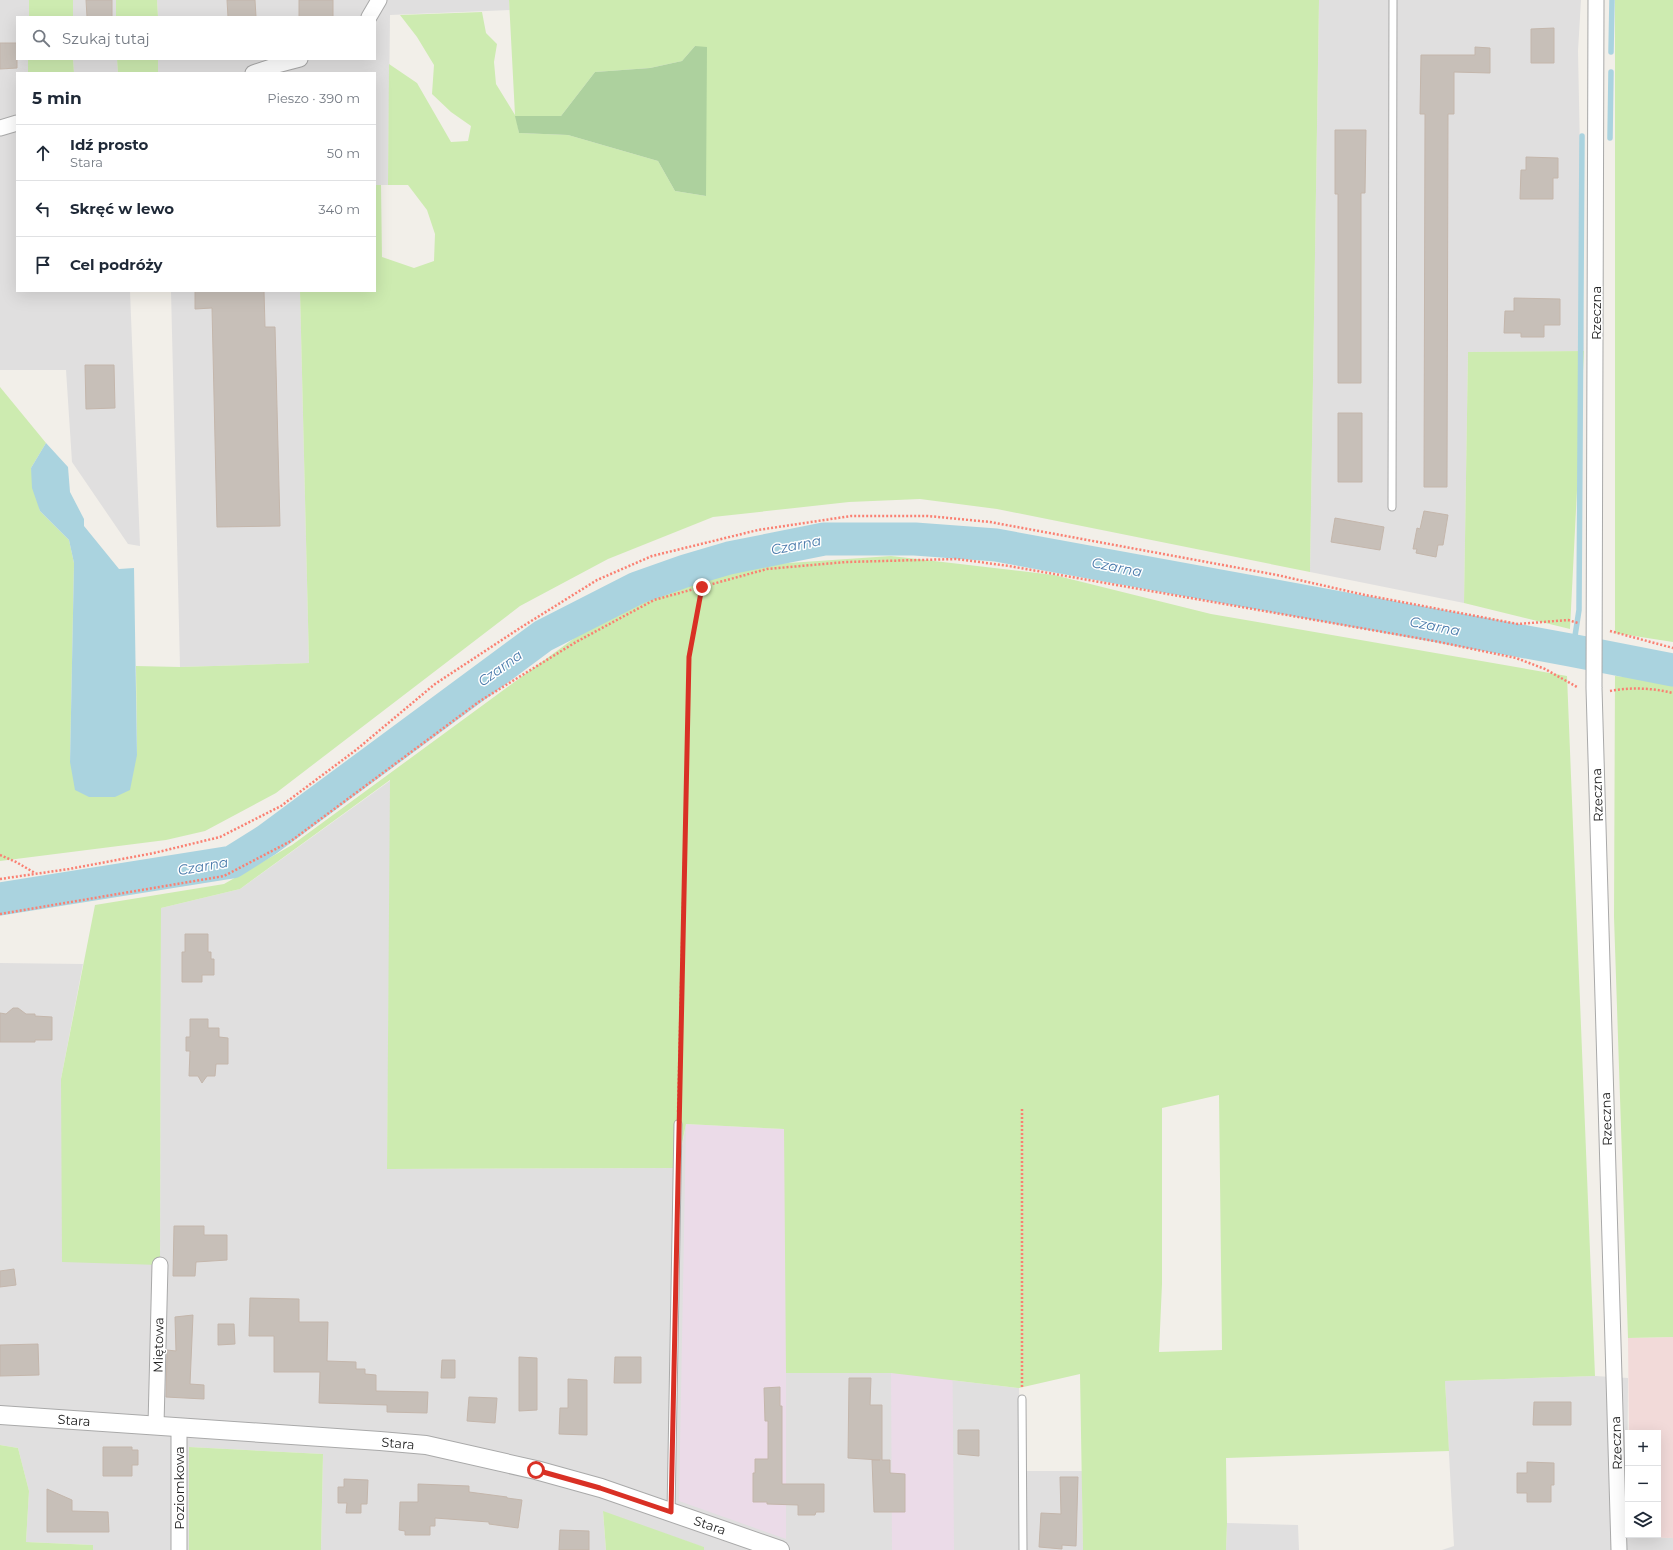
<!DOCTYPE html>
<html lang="pl">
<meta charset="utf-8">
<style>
:root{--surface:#fff;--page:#f6f6f7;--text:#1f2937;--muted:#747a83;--line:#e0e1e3}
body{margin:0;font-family:Montserrat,sans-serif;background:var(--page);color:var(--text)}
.controls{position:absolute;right:12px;bottom:12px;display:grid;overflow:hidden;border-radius:0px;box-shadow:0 4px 16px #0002}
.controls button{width:36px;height:36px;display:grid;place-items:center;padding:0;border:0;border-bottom:1px solid var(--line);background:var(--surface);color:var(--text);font:20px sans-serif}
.stop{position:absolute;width:12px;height:12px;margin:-9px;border:3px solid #d93025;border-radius:50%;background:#fff}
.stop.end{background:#d93025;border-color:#fff;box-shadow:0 1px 4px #0008}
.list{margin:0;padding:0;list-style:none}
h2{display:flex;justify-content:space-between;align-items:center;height:52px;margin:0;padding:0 16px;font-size:17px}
h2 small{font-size:13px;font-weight:400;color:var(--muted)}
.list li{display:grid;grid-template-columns:26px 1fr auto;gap:12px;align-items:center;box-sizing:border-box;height:56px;padding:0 16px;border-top:1px solid var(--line)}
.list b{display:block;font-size:15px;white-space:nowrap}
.list p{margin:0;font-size:13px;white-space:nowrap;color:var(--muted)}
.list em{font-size:13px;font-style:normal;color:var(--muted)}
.icon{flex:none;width:22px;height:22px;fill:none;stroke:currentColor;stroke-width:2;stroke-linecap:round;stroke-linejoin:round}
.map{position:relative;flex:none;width:1673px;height:1550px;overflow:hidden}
.search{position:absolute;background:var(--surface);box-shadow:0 4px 16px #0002;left:16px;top:16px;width:360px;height:44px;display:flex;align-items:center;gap:10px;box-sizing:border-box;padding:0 14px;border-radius:0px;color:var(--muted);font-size:15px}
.panel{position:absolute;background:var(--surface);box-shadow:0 4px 16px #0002;left:16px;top:72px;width:360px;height:220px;border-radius:0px}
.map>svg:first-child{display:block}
.residential{fill:#e0dfdf}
.commercial{fill:#f2dad9}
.industrial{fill:#ebdbe8}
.grass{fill:#cdebb0;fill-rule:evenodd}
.forest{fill:#add19e}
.water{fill:#aad3df}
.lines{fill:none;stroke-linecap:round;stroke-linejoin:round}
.stream{stroke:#aad3df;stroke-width:5.5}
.river{stroke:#aad3df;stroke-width:33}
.building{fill:#c7bfb8;stroke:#c4b6ab}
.service-casing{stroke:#a9a9a9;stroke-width:9}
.minor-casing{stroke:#a9a9a9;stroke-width:17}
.tertiary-casing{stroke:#a9a9a9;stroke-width:20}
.path{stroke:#fa8072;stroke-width:2.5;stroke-dasharray:2 2;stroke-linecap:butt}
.service{stroke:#fff;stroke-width:7}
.minor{stroke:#fff;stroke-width:15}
.tertiary{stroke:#fff;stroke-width:18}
.route{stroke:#d93025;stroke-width:5}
.labels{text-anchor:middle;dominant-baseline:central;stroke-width:3;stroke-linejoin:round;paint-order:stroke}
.street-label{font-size:13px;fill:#222;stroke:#fff}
.water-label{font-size:14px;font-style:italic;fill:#4a7aab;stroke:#fff}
</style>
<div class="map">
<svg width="1673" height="1550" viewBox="0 0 1673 1550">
<rect width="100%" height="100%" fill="#f2efe9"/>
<path class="residential" d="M0,0H29V17H17V59H28V73H17V291H130L140,546L128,544L72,462L66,370H0Z
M73,0H116V17H73Z
M157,0H509L510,10L390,15L388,185H375V73H158V59H375V17H158Z
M1319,0H1581L1578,51L1584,351L1468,352L1464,603L1310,572Z
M73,59H117L118,73H74Z
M171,291H300L309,663L180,667Z
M391,780L387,1169L678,1168L686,1124L786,1373H891L1019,1388L1021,1471H1082L1083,1550H704L703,1547L603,1512L606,1550H321L323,1454L189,1447V1550H93V1545L26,1542L29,1491L18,1448L0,1445V963L83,964L61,1079L160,1265L161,908L240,889Z
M1595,1376L1628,1378L1627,1534L1630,1537L1673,1538V1550H1442L1454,1546L1445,1381Z
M1227,1523L1298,1525L1299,1550H1226Z"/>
<path class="commercial" d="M1673,1337V1538L1630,1537V1535H1658V1433H1629L1628,1338Z"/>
<path class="industrial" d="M949,950L954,1550H892L891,1373H786V1539L679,1501L686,1124L784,1129Z"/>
<path class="grass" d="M29,0H73V17H29Z
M116,0H157L158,17H116Z
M509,0H1319L1310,572L997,509L920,499L849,502L713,517L608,559L520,606L276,793L205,831L166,840L0,861V387L46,443L31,468L40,511L69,540L74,563L70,762L137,755L136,666L180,667L309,663L300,291H375V185H381L382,257L414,268L434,261L435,234L427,210L408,185H388L389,64L417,83L451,142L468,141L471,126L451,112L432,94L434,65L417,37L400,15L482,12L486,33L497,44L494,62L496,84L515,115ZM695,46L706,196L675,191L658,161L568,135L519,133L516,116H561L595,72L650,68L682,61Z
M1615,0H1673V642L1615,633Z
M28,59H73L74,73H28Z
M117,59H158V73H118Z
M1584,351L1570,629L1464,603L1468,352Z
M891,556L1054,575L1211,614L1567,676L1595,1376L1445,1381L1449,1451L1226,1458L1227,1523L1226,1550H1083L1080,1374L1019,1388L891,1373H786L784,1129L686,1124L677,1168L387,1169L390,780L240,889L161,908L160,1265L62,1262L61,1079L95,905L224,884L292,845L580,634L674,587L774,564ZM1219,1095L1222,1350L1159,1352L1162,1284V1108Z
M1615,676L1647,679L1673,684V1337L1628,1338L1614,917Z
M0,1445L18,1448L29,1491L26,1542L93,1545V1550H0Z
M189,1447L323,1454L321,1550H189Z
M603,1511L704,1547V1550H606Z"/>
<path class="forest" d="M695,46L707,47L706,196L675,191L658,161L568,135L519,133L515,116H561L595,72L650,68L682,61Z"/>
<path class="water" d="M46,443L68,467L70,492L84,519V526L119,569L134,568L137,755L130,790L115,797H89L75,790L70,762L74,563L69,540L40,511L32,488L31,468Z"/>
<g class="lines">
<path class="stream" d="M1611,52L1612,0
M1610,138L1611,72
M1570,650L1575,636L1579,610L1582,136"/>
<path class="river" d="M0,899L232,862L267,840L543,636L637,588L685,571L729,558L824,539H915L996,545L1570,650L1673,670"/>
</g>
<path class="building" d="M86,0H112V17H87Z
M227,0H255L256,17H228Z
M299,0H333V17H299Z
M1554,28V63H1531V29Z
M0,43H17V68L0,69Z
M1475,47L1490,48V73L1454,72V114H1448L1447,487H1424L1425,114H1420L1421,55H1475Z
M1335,130H1366L1365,193H1361V383H1338V194H1335Z
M1526,157L1558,158V178H1553V199H1520L1521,170H1526Z
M195,291H264L265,327H275L280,526L217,527L212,308L195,309Z
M1514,298L1560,299V325H1544V337H1521V333H1504L1505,311H1514Z
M85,365H114L115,408L86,409Z
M1338,413H1362V482H1338Z
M1424,511L1448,515L1443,545H1438L1436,557L1416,553L1417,549H1413L1417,528L1420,529Z
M1335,518L1384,527L1380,550L1331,542Z
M185,934H208V952H211V959H214V975H202V982H182V952H185Z
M13,1008H18L26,1014H35V1016L52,1017V1040H35V1042H0V1013L6,1014Z
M190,1019H208V1028H219V1037L228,1038V1064H216L215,1076H207L202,1083L198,1076H189L190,1051H186V1037H190Z
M174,1226H204V1235H227V1260L196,1262L195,1276H173Z
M14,1269L16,1285L0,1287V1271Z
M250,1298L299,1299V1322H328L327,1361L356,1362V1369H365V1374L376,1375V1391L428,1392L427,1413L387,1412V1405L319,1403L320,1372H274V1336H249Z
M193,1315L190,1384L204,1385V1399L166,1397L167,1350L176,1351L175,1317Z
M218,1324H234L235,1344L218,1345Z
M38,1344L39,1375L0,1376V1345Z
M519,1357L537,1358V1410L519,1411Z
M615,1357H641V1383H614Z
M442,1360H455V1378H441Z
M849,1378H871L870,1405H882V1460H890V1473L905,1474V1512H874L872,1460H880L848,1458Z
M568,1379L587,1380V1435L559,1434L560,1408H568Z
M780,1387V1406H782V1484H824V1512H816L815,1515H798V1505L767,1504V1502H753V1473H755V1459H768V1421H765L764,1388Z
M469,1397L497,1398L495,1423L467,1421Z
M1534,1402H1571V1425H1533Z
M958,1430H979V1456L958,1454Z
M103,1447H132V1450H138V1465H132V1476H103Z
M1527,1462L1554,1463V1485H1551V1502H1527V1493H1517V1473H1527Z
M1060,1477H1078L1076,1546L1062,1545V1549L1039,1547L1041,1513L1061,1514Z
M344,1479L368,1480L367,1504H361V1513H346L347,1503H338V1487H344Z
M418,1484L469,1486V1492L507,1497V1498L522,1500L518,1528L489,1524V1522L435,1518V1526H430V1535H405V1531L399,1530L400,1502H418Z
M47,1489L72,1500V1511L108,1512L109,1532H47Z
M560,1530L589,1531V1550H559Z"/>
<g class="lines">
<g class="service-casing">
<path id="service" d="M1392,507L1393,0
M1022,1399L1023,1550
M671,1512L678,1124"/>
</g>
<g class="minor-casing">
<path id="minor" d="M1596,0L1594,688L1619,1550
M369,17L379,0
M253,73L277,65L300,59
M0,128L17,123
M156,1425L160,1265
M179,1550V1427"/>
</g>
<g class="tertiary-casing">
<path id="tertiary" d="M0,1415L380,1441L426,1445L536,1470L601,1488L780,1550"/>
</g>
<path class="path" d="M1610,631L1673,648
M1610,691C1631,687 1652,688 1673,693
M0,855L16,862L35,873
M0,879L69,869L154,853L220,837L281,806L356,750L435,684L520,628L597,580L652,556L758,530L851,516H928L990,522L1277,575L1365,595L1518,624L1568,620L1578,623
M0,914L224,876L291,841L480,701L576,642L654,600L767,569L846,562L957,559L1009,566L1434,641L1516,658L1545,669L1577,687
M678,1112L689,657L702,587
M1022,1387V1107"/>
<use href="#service" class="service"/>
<use href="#minor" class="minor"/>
<use href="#tertiary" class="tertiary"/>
</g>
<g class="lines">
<path class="route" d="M536,1470L600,1488L671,1512L689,657L702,587"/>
</g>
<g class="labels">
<g class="street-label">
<text transform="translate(1596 313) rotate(-90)">Rzeczna</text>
<text transform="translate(1597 795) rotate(-92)">Rzeczna</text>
<text transform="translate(1606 1119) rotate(-92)">Rzeczna</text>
<text transform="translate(158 1345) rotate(-89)">Miętowa</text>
<text transform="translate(74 1420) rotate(4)">Stara</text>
<text transform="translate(398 1443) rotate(5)">Stara</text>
<text transform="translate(1616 1443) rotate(-92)">Rzeczna</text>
<text transform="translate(179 1488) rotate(-90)">Poziomkowa</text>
<text transform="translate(710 1525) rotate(19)">Stara</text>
</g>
<g class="water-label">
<text transform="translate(796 545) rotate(-11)">Czarna</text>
<text transform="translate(1117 567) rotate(11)">Czarna</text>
<text transform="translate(1435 626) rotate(11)">Czarna</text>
<text transform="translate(500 668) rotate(-36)">Czarna</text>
<text transform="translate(203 866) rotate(-10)">Czarna</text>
</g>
</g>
</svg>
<div class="controls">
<button>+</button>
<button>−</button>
<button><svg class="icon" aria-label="layers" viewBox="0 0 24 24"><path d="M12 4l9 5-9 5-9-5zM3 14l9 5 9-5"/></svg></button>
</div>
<div class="stop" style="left:536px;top:1470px"></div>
<div class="stop end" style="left:702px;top:587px"></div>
<div class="search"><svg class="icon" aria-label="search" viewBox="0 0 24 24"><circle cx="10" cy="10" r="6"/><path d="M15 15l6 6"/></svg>Szukaj tutaj</div>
<section class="panel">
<h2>5 min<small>Pieszo · 390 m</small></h2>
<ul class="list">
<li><svg class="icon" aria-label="ahead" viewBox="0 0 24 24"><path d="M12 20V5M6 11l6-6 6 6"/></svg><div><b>Idź prosto</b><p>Stara</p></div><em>50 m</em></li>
<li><svg class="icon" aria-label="left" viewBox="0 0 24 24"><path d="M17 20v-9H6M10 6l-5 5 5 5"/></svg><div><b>Skręć w lewo</b></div><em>340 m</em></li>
<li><svg class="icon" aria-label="arrive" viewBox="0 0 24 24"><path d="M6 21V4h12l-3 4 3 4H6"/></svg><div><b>Cel podróży</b></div></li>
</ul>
</section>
</div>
